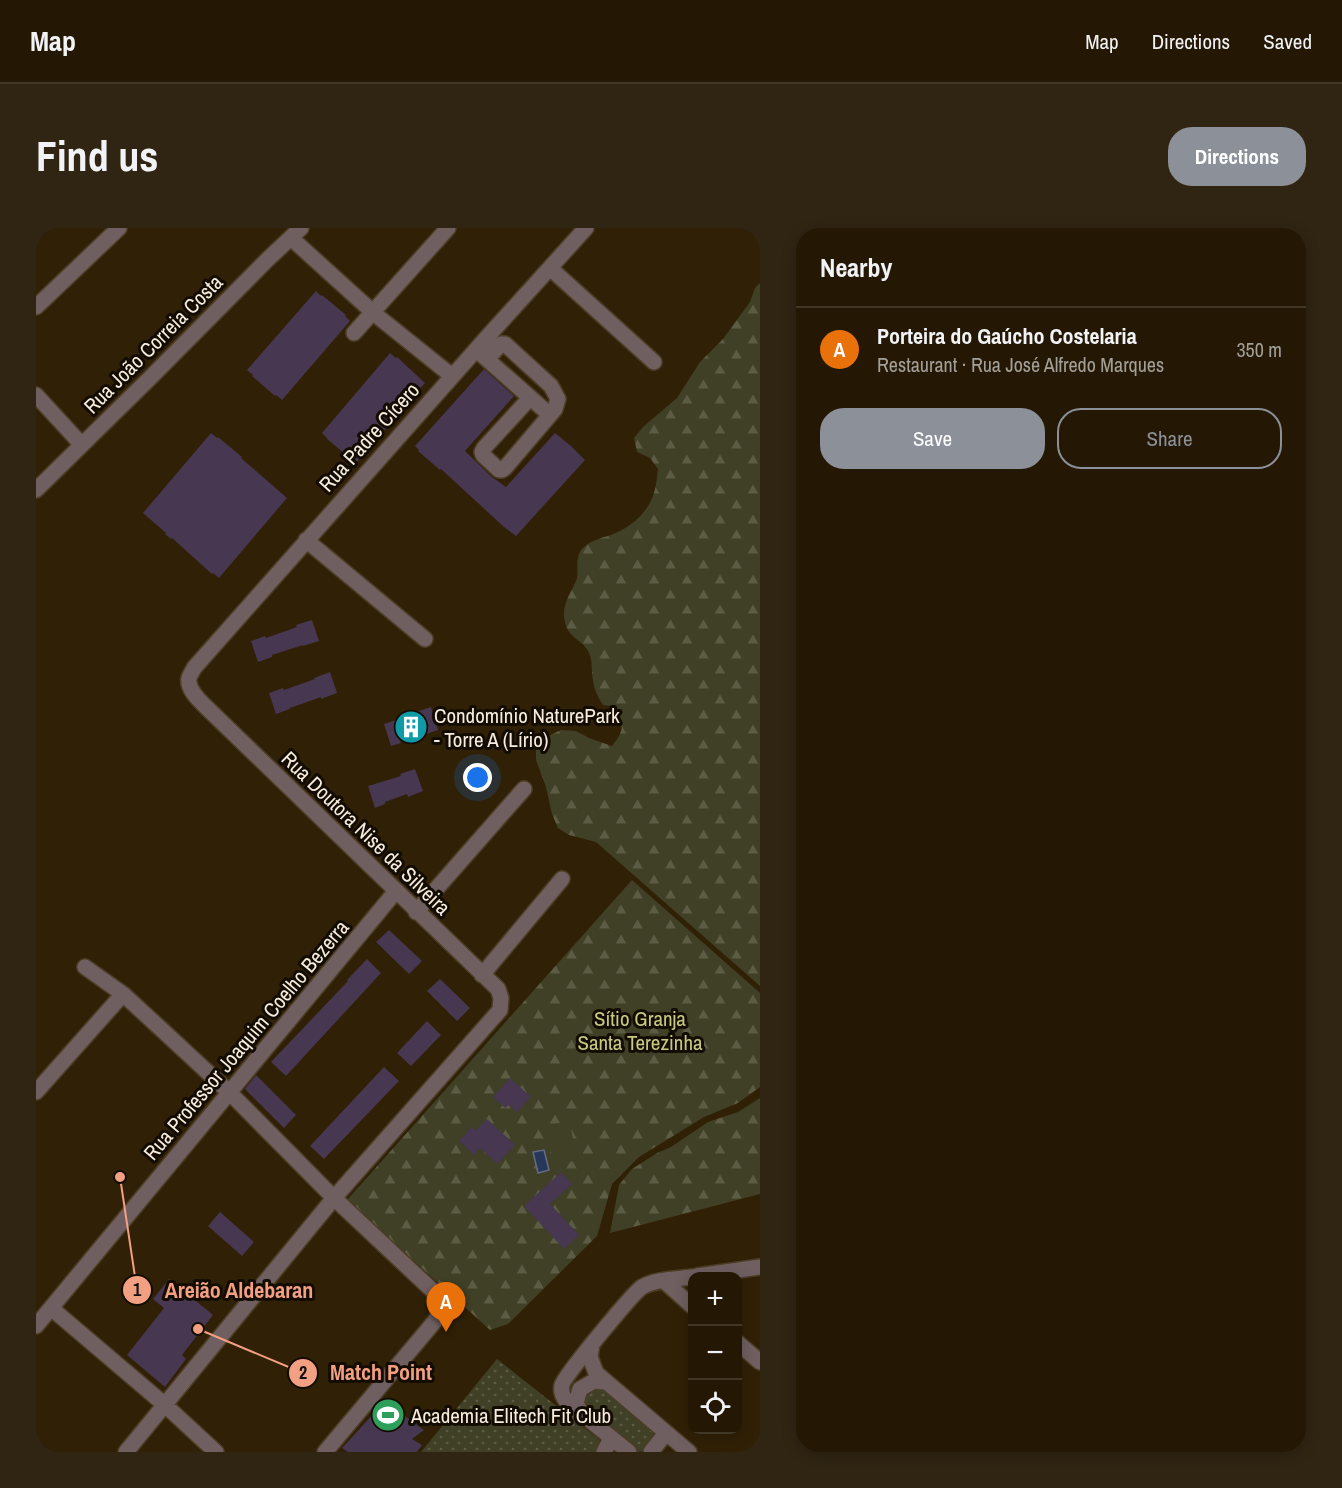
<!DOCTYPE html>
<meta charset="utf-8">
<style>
:root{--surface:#241804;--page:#302513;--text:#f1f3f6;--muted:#a3a09a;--line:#413726;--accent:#8c9099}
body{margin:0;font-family:"Archivo Narrow",sans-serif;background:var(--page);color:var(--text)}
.controls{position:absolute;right:18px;bottom:18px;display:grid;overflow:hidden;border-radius:12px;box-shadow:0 3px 15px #0003}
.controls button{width:54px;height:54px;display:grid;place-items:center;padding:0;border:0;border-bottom:2px solid var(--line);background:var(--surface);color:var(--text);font:30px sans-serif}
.you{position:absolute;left:442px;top:550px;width:21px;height:21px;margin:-15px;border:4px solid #fff;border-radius:50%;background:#1a73e8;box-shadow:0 0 0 9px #1a73e833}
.badge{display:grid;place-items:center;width:39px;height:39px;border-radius:50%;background:var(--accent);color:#fff;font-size:20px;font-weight:700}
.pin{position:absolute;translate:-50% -50px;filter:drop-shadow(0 2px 3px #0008)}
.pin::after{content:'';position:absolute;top:32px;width:21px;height:18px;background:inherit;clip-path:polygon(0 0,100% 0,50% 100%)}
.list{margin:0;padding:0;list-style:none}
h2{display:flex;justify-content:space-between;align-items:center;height:78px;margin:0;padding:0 24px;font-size:26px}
h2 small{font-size:20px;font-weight:400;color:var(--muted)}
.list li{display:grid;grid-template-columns:39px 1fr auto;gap:18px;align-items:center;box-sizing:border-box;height:84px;padding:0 24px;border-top:2px solid var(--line)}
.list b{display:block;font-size:22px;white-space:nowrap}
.list p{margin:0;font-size:20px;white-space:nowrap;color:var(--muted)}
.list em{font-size:20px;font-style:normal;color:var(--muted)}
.actions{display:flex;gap:12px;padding:18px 24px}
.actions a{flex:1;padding:14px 0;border:2px solid var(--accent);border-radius:24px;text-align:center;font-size:21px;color:var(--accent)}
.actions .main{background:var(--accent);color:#fff}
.icon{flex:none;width:33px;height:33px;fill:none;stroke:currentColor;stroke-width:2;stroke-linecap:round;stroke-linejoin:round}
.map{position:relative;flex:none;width:724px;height:1224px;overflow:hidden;border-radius:24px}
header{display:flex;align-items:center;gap:36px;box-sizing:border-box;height:84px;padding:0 30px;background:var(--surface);border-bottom:2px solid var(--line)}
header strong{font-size:28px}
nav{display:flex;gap:33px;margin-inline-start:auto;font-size:21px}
.intro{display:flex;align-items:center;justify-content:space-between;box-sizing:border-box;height:144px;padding:0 36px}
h1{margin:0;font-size:42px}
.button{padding:15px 27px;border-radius:24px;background:var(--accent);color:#fff;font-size:21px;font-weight:700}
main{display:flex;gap:36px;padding:0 36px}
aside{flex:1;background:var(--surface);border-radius:24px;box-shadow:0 3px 15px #0003}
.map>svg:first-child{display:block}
.grass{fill:url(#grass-dots)}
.forest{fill:url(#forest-firs)}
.pitch{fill:#3f4025}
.water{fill:url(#water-ripples);stroke:#656d81;stroke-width:1.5}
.building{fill:#473750}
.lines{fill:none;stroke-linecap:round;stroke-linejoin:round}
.minor-casing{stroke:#4c3d24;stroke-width:18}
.minor{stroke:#6f5f61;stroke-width:15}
.labels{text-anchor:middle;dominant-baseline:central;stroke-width:6;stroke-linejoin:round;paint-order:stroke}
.street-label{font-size:21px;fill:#f7ecdd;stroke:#130c03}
.poi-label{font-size:21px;fill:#f7ecdd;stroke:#130c03;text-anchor:start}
.park-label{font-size:21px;fill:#c7cb80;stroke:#130c03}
.leader{fill:none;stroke:#f39f82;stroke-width:2}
.callout-dot{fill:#f39f82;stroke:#130c03;stroke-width:2}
.mark-label{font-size:18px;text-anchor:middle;font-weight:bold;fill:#111}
.callout-label{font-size:22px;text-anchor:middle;font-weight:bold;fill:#f39f82;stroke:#130c03;stroke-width:6;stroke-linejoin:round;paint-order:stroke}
</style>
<header>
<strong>Map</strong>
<nav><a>Map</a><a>Directions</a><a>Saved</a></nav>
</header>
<div class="intro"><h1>Find us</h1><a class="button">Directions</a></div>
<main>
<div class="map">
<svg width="724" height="1224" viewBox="0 0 724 1224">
<defs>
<pattern id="grass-dots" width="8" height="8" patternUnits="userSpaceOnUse" patternTransform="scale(1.5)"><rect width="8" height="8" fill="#3f4025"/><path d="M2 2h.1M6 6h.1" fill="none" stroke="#5c5c44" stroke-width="1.8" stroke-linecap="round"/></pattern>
<pattern id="forest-firs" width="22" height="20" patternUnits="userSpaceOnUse" patternTransform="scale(1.5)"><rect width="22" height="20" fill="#3f4025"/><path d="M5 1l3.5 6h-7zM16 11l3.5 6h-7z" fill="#5c5c44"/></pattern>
<pattern id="water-ripples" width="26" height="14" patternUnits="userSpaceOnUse" patternTransform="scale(1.5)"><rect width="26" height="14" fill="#26375a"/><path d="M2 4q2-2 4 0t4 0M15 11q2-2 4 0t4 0" fill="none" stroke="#465471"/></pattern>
</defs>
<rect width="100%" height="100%" fill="#302006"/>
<path class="grass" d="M461,1131L566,1214L563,1224H385Z
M560,1159L567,1162L619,1205V1209L609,1223L601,1224L597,1218L550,1181L547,1173L548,1166Z"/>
<path class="forest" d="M724,55V758L560,614L533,607L522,600L516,586L510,559L500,532V518L512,508L525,502L540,503L553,510L576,518C589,502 587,498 581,479L567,477C562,469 558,462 557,452C555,443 557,434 553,425C547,411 533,412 529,394C525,379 533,368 539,355C545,345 537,332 546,321C553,313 565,310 575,307C593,300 610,287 617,268C620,260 621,249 622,241L614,230L601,224L598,210L607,199L641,170L664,134L687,111L714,74L719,60Z
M596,652L724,765V859L702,875L668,889L603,929L576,956L561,1008L472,1096L454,1102L311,972Z
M724,870V966L574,1005L583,957L596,941L621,925L635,919L672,894L702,884Z"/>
<path class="pitch" d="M533,893L542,932L518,937L509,898Z"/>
<path class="water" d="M508,922L513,942L502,945L497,924Z"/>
<path class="building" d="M280,63L285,68L286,67L310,87L309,88L314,93L246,172L240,167L239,168L216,148L217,147L211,142Z
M354,125L360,130L361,129L389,155L320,235L291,211V210L286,205Z
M448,141L478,168L429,223L456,249L470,259L519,205L535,218L549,232L480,308L468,299L405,241L404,242L382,223L383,222L379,218Z
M175,205L181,210L182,209L206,229L205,230L251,270L183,350L177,345L176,346L136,310L135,311L129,306L130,305L107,285Z
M276,392L283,413L267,418V417L236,427V429L222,434L215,413L229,408L230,410L261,399L260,397Z
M294,444L301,465L285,471V469L254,480V481L240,486L233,465L247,460L248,462L279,451L278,450Z
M395,479L402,502L388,507L387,505L364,513L365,515L355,518L348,496L360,492L361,494L381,487L380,484Z
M379,541L387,563L372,569L371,566L349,574V576L339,580L332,558L365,548L364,546Z
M353,702L386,733L373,746L340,714Z
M331,731L345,745L250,848L235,834L312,753L311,752Z
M404,751L434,780L421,793L391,763Z
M391,793L405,807L375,838L361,825Z
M348,839L363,853L288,931L274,918Z
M220,847L260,887L248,900L209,861Z
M474,850L495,869L481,884L473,877L469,880L457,869Z
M451,891L479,917L461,936L444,920L438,927L423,913L436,899L440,902Z
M525,944L536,956L514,976L543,1007L528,1021L488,978Z
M184,984L218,1014L206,1028L172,998Z
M133,1051L177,1087L146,1127L150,1131L129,1159L91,1127L128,1080L117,1071Z
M349,1173L388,1202L376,1211L386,1217L381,1224H312L306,1220Z"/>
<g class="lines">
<g class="minor-casing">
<path id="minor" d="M255,10L340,87L416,148
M514,40L618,134
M0,79L83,0
M318,105L412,0
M445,126L514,187
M451,131L465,116H469L515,158L522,171L519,181L514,187L469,240L466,242H463L447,227L446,224L448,220L494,170
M0,167L46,217
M0,262L115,149L231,32L265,0
M270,312L389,411
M380,684L488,561
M49,739L87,766L124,800L193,864L298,970L397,1063C405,1075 407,1080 399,1093L289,1224
M446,747L526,651
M0,864L87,766
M661,1048L724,1039
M628,1053L656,1078
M15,1080L129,1177L180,1224
M0,1098L360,663
M702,1115L724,1134
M556,1116L554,1129L560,1145L653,1224
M546,1186L540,1175L544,1161L558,1153L569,1154
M90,1224L298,970L464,782L465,770L462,761L169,478C162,471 151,461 153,450C154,446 157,443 158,440L453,107L550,0
M568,1224L575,1210
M593,1224L546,1186C536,1180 523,1170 526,1157C528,1148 598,1064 606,1059C620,1051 641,1051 656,1049
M615,1224L630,1205"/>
</g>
<use href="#minor" class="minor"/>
</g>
<defs>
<g id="building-disc" transform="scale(1.725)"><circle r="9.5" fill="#0f9aa8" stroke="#130c03"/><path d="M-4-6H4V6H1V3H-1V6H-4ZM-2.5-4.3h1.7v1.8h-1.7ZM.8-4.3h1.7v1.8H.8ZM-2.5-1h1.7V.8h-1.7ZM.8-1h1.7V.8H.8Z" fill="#fff"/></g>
<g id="stadium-disc" transform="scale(1.725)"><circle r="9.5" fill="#2e9e5b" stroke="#130c03"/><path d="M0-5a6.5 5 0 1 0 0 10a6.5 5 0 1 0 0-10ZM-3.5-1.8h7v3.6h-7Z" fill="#fff"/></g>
</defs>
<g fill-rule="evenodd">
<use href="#building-disc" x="375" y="499"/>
<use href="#stadium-disc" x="352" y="1187"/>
</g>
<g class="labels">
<g class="street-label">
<text transform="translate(117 116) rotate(-45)">Rua João Correia Costa</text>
<text transform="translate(333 209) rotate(-48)">Rua Padre Cícero</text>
<text transform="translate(330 605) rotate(44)">Rua Doutora Nise da Silveira</text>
<text transform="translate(210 812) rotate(-50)">Rua Professor Joaquim Coelho Bezerra</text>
</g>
<g class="poi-label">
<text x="398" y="487">Condomínio NaturePark<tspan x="398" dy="24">- Torre A (Lírio)</tspan></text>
<text x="375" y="1187">Academia Elitech Fit Club</text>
</g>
<g class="park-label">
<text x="604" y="790">Sítio Granja<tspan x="604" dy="24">Santa Terezinha</tspan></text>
</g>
</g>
<path class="leader" d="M84 949L101 1062M162 1101L267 1145"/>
<g class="callout-dot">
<circle cx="84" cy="949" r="6"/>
<circle cx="162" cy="1101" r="6"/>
<circle cx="101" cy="1062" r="15"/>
<circle cx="267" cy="1145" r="15"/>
</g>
<g class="mark-label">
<text x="101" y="1068">1</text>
<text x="267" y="1151">2</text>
</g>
<g class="callout-label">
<text x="203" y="1070">Areião Aldebaran</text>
<text x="345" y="1152">Match Point</text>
</g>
</svg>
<div class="controls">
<button>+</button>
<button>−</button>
<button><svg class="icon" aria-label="locate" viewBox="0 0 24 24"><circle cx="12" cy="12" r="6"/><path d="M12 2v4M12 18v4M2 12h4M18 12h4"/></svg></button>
</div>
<div class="you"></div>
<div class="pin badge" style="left:410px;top:1104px;background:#e8710a">A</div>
</div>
<aside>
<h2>Nearby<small></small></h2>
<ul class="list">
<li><span class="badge" style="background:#e8710a">A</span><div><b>Porteira do Gaúcho Costelaria</b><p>Restaurant · Rua José Alfredo Marques</p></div><em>350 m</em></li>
</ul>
<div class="actions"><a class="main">Save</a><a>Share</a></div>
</aside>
</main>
